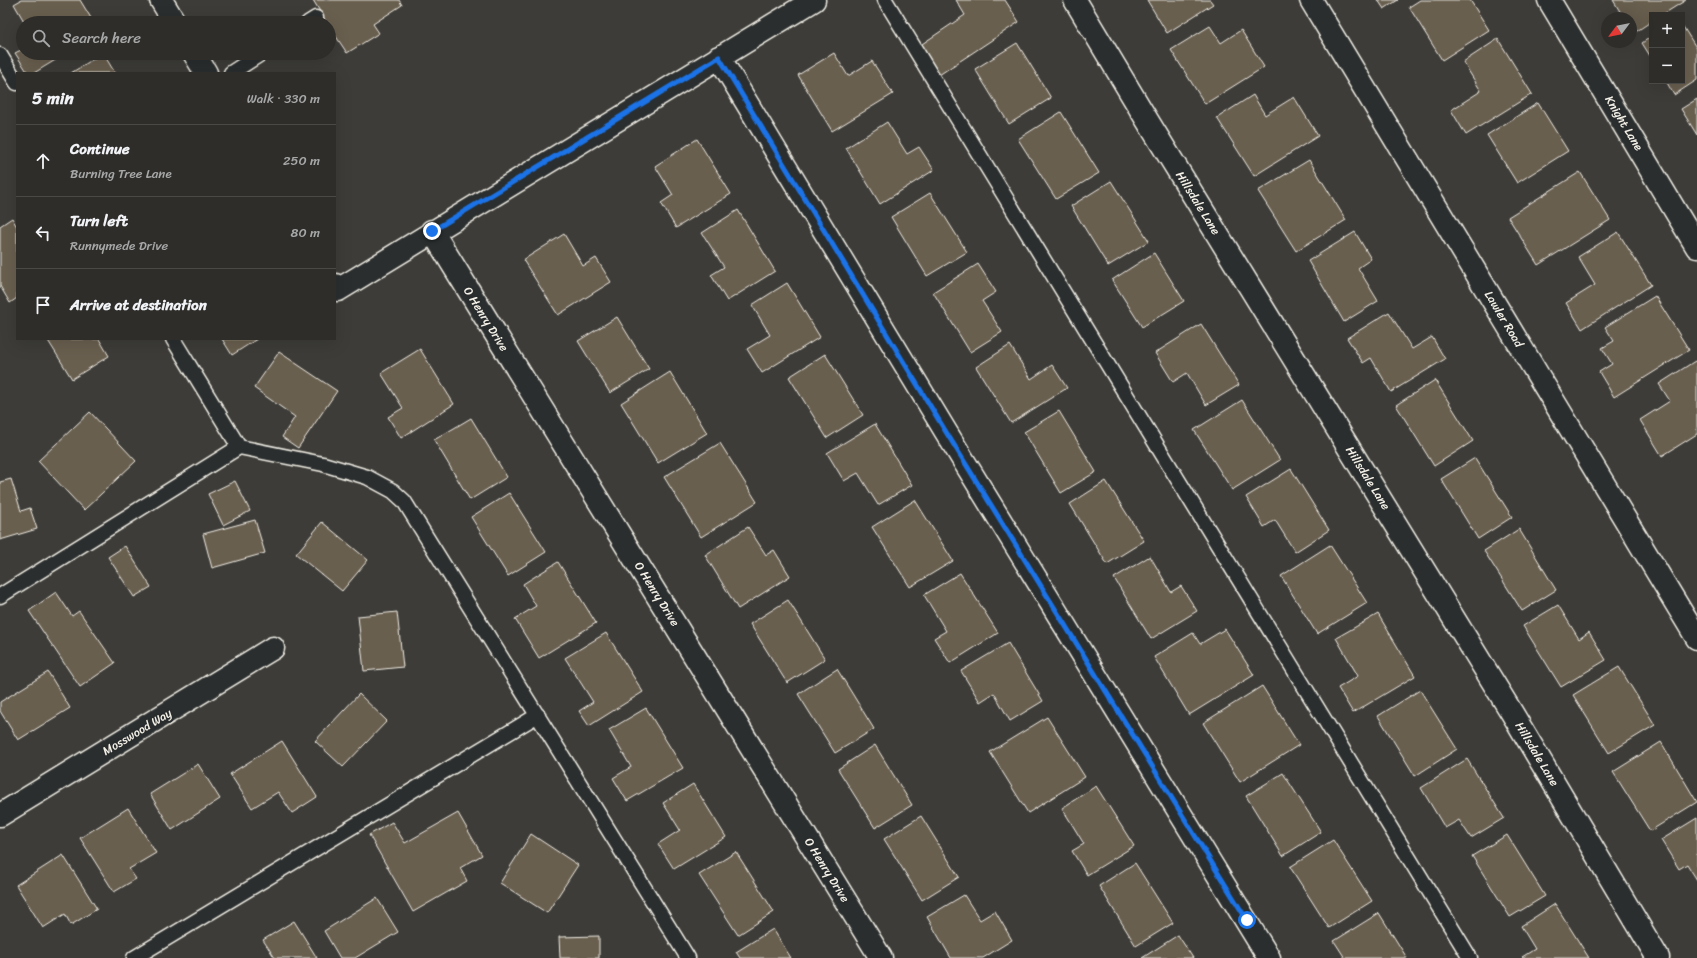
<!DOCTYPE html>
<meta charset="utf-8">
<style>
:root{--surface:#2e2d2a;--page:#363532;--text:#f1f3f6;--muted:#a7a8a8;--line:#494947}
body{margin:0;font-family:Sriracha,sans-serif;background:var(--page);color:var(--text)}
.controls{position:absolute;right:12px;top:12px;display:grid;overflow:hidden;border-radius:0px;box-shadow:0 4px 16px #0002}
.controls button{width:36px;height:36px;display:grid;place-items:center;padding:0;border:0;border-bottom:1px solid var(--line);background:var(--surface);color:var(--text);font:20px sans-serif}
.compass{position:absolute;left:1601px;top:12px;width:36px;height:36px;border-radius:50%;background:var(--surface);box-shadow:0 4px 16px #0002;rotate:238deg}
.stop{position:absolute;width:12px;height:12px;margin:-9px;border:3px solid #1a73e8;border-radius:50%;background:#fff}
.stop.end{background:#1a73e8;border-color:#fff;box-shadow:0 1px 4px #0008}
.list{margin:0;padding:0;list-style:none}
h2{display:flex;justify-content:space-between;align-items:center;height:52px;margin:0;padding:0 16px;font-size:17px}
h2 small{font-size:13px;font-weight:400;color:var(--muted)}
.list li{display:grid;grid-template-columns:26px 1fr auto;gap:12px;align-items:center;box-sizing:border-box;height:72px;padding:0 16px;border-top:1px solid var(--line)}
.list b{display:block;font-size:15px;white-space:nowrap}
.list p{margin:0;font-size:13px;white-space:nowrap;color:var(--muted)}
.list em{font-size:13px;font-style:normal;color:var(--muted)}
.icon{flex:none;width:22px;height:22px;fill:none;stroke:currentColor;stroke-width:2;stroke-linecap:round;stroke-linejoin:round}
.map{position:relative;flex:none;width:1697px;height:958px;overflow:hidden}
.search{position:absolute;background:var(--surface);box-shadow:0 4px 16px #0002;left:16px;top:16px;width:320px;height:44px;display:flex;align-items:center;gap:10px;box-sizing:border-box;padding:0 14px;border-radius:22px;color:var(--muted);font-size:15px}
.panel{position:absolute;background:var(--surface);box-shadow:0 4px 16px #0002;left:16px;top:72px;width:320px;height:268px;border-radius:0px}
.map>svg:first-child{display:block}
.building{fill:#695e50;stroke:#f4f1e8}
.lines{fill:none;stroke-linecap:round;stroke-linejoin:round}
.lane-casing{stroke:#f4f1e8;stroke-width:17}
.street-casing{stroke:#f4f1e8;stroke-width:25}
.secondary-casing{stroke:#f4f1e8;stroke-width:25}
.lane{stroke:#2a2d2e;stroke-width:14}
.street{stroke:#2a2d2e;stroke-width:22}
.secondary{stroke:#2a2d2e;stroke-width:22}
.route{stroke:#1a73e8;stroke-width:5}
.labels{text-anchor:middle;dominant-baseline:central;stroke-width:4;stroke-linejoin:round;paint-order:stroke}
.street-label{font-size:12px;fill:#f4f1e8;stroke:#2a2d2e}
</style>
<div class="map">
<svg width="1697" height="958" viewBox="0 0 1697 958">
<rect width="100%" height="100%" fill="#3d3c38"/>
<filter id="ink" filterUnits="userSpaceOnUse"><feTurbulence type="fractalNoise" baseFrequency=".025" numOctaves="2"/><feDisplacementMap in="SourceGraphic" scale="8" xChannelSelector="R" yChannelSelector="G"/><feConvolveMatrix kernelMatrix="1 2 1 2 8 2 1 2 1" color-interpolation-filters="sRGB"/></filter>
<g filter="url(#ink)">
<path class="building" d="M21,0H80L94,23H25L14,4Z
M313,0H399L402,5L373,24L379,33L347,53L329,26V23H327Z
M956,0H1005L1019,22L939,75L919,46L965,15Z
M1147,0H1210L1213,4L1167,33Z
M1378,0H1398L1384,9Z
M1420,0H1470L1489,30L1442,60L1409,7Z
M1613,0H1686L1662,15H1652V21L1634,33L1631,29V18H1624Z
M1682,25L1697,49V80L1674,95L1666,81H1682Z
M1210,26L1221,43L1241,30L1264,67L1205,104L1171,50Z
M1652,36V59L1642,43Z
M1498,39L1532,94L1466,135L1451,110L1481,91L1463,62Z
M1017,43L1051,98L1009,124L975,69Z
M23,49V53H67L34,73H28L15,53Z
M103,53L115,73H71Z
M834,53L848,76L872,61L893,94L832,131L798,75Z
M1253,95L1265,115L1294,97L1318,136L1254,176L1217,118Z
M1697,99V135L1681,109Z
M1538,103L1568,151L1517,183L1487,135Z
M1061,112L1099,173L1056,199L1018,139Z
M887,122L907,154L919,147L934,170L880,204L846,148Z
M697,139L731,194L676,228L661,203L673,195L655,166Z
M1309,160L1346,220L1296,251L1258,191Z
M1580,172L1610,220L1538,265L1508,217Z
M1111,181L1149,241L1108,266L1071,206Z
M930,193L967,252L927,276L891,217Z
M738,210L775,271L727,301L711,275L724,267L702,233Z
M12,218L17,227V298L10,303L0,286V226Z
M1355,232L1371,259L1358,268L1378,301L1344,322L1308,261Z
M1618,232L1651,285L1582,329L1566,303L1595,285L1578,257Z
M564,234L583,266L596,258L611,282L558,315L523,260Z
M1154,253L1184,301L1142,327L1112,280Z
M978,264L996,292L982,301L1002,332L970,352L933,292Z
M787,283L820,337L762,373L747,349L770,335L752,305Z
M1655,296L1689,350L1614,397L1599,372L1612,364L1602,348L1614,341L1605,327Z
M1389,312L1412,349L1432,337L1445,359L1391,392L1371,358L1363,363L1347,338Z
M617,317L649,369L610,393L578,341Z
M1201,324L1239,385L1206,405L1187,373L1173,382L1155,353Z
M47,339H99L109,356L72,379Z
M222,339H257L232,355Z
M1010,345L1031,379L1052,365L1067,388L1011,423L976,367Z
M420,349L454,404L401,438L388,417L403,408L381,373Z
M279,352L337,391L298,448L282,437L295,417L254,388Z
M825,354L863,415L827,438L789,377Z
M1695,361L1697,363V434L1662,456L1640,420L1670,401L1659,384Z
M670,372L707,433L658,463L621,403Z
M1435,380L1473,441L1434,466L1396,405Z
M1242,400L1280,460L1232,490L1194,430Z
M1059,411L1096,472L1061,493L1024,432Z
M90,412L136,461L84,510L38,461Z
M471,418L507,477L470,500L434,440Z
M875,424L912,485L878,505L858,473L844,481L827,453Z
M720,443L757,502L701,537L664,477Z
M1475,458L1512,517L1478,539L1441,479Z
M1291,469L1329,530L1295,552L1275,520L1264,527L1246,497Z
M11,479L21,511L30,508L37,529L0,540V482Z
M235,481L250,511L223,525L208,494Z
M1106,481L1144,541L1107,564L1070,504Z
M509,493L546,552L508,576L471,517Z
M915,500L953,561L910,587L872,527Z
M255,520L265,553L212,568L203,534Z
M322,522L368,560L342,591L296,554Z
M748,527L766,555L774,550L790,576L738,609L705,555Z
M1519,529L1556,590L1522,611L1484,551Z
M1330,545L1367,603L1317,634L1281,576Z
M125,546L151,587L134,597L108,557Z
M1150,556L1171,592L1181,586L1197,611L1151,639L1114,578Z
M558,562L596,623L539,658L515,619L536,606L523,584Z
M960,573L998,633L950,663L934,638L946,631L924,595Z
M56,592L72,616L79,611L115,663L80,687L29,611Z
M788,600L825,659L787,683L750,624Z
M1558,605L1579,639L1589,632L1606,660L1561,687L1523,626Z
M397,612L403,667L364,671L358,616Z
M1378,614L1415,676L1353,713L1338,688L1358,676L1336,638Z
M1225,629L1254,675L1189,715L1154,657L1193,633L1200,644Z
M606,633L643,692L589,726L579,711L593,702L565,658Z
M1008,643L1043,701L1010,721L994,693L980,702L961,671Z
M1619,667L1655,725L1609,753L1573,695Z
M837,669L874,729L835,753L798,694Z
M48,672L70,708L18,740L0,711V702Z
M1262,686L1299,745L1240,782L1203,723Z
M1420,690L1457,749L1415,776L1378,716Z
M359,694L387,721L343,767L315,741Z
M646,708L683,768L627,801L613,778L631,767L609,730Z
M1047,717L1085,777L1028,813L990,752Z
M282,741L317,797L292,813L278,792L252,808L230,774Z
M1661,742L1697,802L1650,831L1613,772Z
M875,745L912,805L875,828L838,769Z
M1467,759L1504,818L1471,838L1459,820L1445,828L1421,788Z
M198,764L220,799L172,830L150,794Z
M1283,773L1321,832L1283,856L1246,796Z
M693,784L726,837L674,869L658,844L680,830L663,803Z
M1096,786L1134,846L1087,875L1072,851L1084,844L1062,808Z
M128,808L156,853L129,869L136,879L114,892L80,838Z
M458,813L482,855L460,868L467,881L413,912L369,835L392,822L405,843Z
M921,816L959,877L922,900L884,839Z
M1697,818V880L1687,864L1679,869L1661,840Z
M531,834L578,865L547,913L500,883Z
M1507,835L1545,896L1510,917L1472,856Z
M1333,840L1372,901L1329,928L1290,867Z
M736,852L774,912L738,935L699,875Z
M63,855L97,909L71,925L65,914L43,928L16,885Z
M1135,863L1173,923L1136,946L1099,886Z
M964,895L980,920L995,911L1012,940L983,958H951L927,917Z
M377,898L398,932L355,958H340L324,931Z
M1555,904L1589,958H1523L1522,957L1535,949L1521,926Z
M1379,913L1407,958H1345L1334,941Z
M294,921L317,958H275L263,940Z
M773,929L791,958H740L736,952Z
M1178,935L1193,958H1142Z
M599,936V958H560L559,937Z"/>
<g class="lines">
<g class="lane-casing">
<path id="lane" d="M885,0L1470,958
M308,23L316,18
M0,55L17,83
M231,73L262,53
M173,339L239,447
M0,596L239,447L323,464L367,477L393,491L404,501L688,958
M134,958L538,715"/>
</g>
<g class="street-casing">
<path id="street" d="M161,0L175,23
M1075,0L1147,120L1512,713L1658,958
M1549,0L1697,247
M194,53L206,73
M719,57L946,432L1269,958
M432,231L881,958
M335,285L338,290L814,0
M0,815L273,648"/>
</g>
<g class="secondary-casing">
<path id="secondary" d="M1311,0L1697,638"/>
</g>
<use href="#lane" class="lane"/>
<use href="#street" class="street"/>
<use href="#secondary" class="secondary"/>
</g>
</g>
<g class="lines" filter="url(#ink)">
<path class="route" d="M432,231L719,57L946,432L1247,920"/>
</g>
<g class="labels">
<g class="street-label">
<text transform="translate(1624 123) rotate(59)">Knight Lane</text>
<text transform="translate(1198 203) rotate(58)">Hillsdale Lane</text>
<text transform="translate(486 319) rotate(58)">O Henry Drive</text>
<text transform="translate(1504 319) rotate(59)">Lawler Road</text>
<text transform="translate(1368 478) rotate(58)">Hillsdale Lane</text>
<text transform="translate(657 594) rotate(58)">O Henry Drive</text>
<text transform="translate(137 732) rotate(-31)">Mosswood Way</text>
<text transform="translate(1537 754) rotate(59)">Hillsdale Lane</text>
<text transform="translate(827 870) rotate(58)">O Henry Drive</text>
</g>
</g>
</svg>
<div class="controls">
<button>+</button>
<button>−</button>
</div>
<svg class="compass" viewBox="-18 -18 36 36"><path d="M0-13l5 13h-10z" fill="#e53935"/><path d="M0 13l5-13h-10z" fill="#a7a8a8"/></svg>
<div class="stop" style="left:1247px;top:920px"></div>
<div class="stop end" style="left:432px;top:231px"></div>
<div class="search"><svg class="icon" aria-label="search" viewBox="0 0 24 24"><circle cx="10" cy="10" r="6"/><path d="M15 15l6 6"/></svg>Search here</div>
<section class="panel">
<h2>5 min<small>Walk · 330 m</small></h2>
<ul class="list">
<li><svg class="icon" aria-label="ahead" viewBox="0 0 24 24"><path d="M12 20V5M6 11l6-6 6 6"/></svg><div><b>Continue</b><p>Burning Tree Lane</p></div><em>250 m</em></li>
<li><svg class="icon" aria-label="left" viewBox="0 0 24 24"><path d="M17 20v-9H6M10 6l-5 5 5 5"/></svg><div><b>Turn left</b><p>Runnymede Drive</p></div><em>80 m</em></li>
<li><svg class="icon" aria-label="arrive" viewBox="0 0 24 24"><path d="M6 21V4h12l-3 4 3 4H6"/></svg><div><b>Arrive at destination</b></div></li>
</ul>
</section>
</div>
